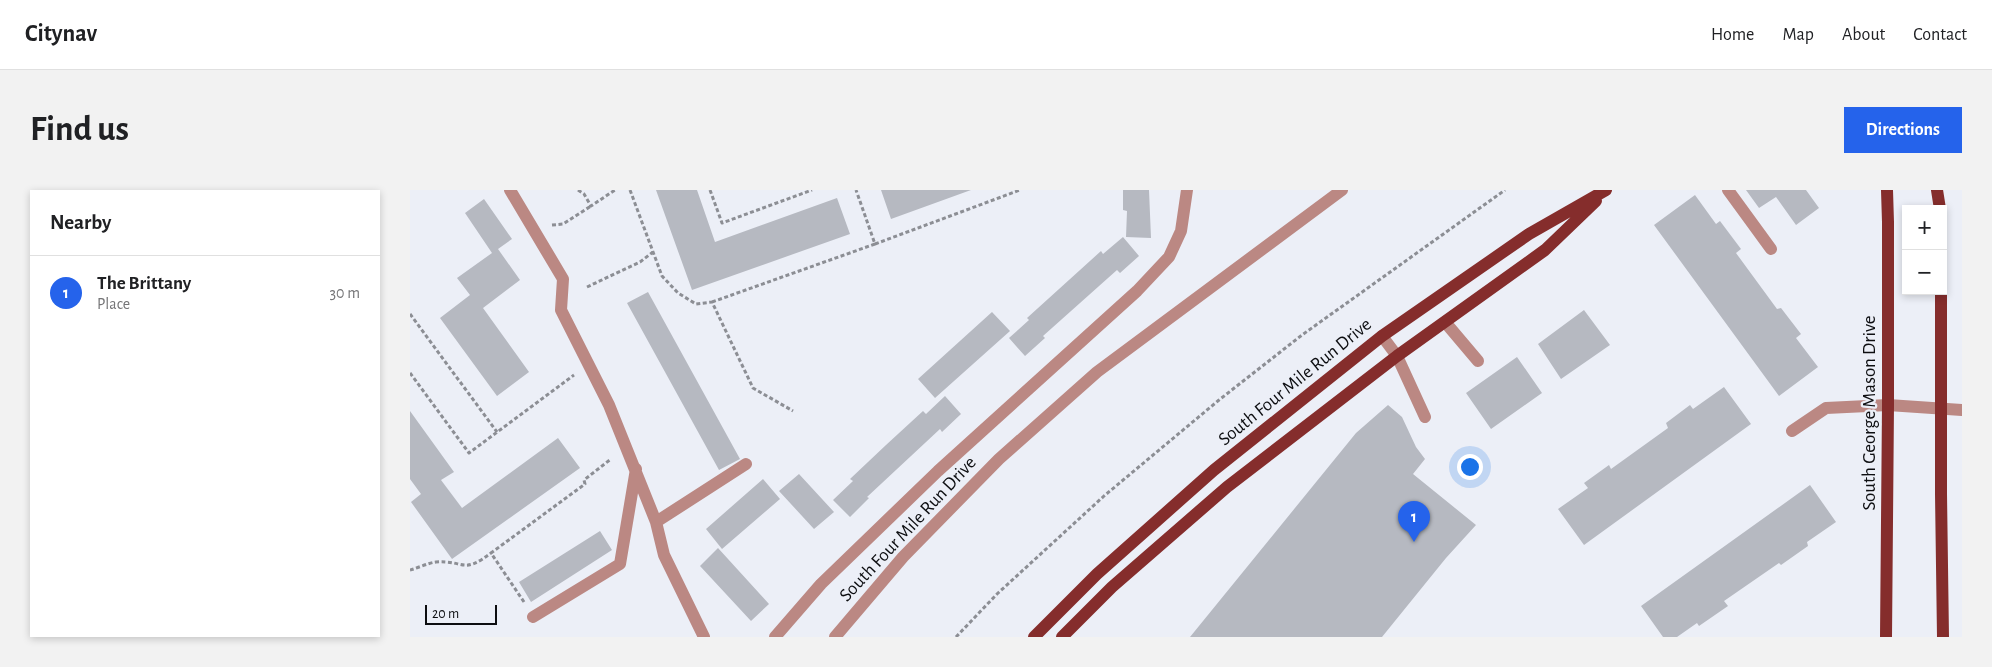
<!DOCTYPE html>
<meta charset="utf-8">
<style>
:root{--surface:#fff;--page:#f2f2f2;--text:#202124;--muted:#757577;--line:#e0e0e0;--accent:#2563eb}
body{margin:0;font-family:"Alegreya Sans",sans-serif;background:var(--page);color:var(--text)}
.controls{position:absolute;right:15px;top:15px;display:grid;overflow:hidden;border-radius:0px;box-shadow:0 2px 8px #0003}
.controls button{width:45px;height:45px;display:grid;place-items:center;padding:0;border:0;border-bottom:1px solid var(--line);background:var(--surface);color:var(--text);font:25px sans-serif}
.scale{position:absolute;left:15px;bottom:12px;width:72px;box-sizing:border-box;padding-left:5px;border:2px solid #0d0e11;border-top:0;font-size:14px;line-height:18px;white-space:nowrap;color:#0d0e11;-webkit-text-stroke:4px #eceff7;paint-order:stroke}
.you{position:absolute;left:1059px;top:276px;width:18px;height:18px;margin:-12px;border:4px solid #fff;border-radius:50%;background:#1a73e8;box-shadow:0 0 0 8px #1a73e833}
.badge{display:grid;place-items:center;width:32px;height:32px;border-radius:50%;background:var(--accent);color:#fff;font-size:16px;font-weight:700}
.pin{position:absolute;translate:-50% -41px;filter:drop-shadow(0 1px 2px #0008)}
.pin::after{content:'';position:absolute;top:26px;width:18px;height:15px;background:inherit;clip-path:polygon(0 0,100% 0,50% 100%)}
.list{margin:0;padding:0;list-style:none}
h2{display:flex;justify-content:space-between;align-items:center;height:65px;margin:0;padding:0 20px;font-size:21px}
h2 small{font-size:16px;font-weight:400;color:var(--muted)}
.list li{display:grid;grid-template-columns:32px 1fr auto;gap:15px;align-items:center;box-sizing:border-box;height:75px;padding:0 20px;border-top:1px solid var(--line)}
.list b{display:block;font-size:19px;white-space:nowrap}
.list p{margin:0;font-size:16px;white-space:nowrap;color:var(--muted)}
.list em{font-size:16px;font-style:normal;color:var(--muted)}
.map{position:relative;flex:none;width:1552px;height:447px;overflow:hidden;border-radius:0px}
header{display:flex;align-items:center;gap:30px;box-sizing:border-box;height:70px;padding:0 25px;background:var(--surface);border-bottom:1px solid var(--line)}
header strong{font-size:24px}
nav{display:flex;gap:28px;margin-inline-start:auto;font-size:18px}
.intro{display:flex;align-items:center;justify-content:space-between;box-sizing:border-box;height:120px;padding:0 30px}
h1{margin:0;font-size:35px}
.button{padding:12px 22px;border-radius:0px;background:var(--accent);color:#fff;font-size:18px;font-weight:700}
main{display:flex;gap:30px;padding:0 30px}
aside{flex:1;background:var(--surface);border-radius:0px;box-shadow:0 2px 8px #0003}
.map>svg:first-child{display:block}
.building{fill:#b6b9c1}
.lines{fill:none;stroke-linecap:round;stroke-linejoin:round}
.path{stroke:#8c8e94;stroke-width:3;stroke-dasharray:4 2.5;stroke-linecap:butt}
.minor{stroke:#bb8883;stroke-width:12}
.major{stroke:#852d2c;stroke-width:12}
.labels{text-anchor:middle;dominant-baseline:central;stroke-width:4.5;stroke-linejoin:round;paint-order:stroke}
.street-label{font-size:19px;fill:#0d0e11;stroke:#eceff7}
</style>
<header>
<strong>Citynav</strong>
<nav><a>Home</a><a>Map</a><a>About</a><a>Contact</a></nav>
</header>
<div class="intro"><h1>Find us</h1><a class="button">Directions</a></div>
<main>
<aside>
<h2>Nearby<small></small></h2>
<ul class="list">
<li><span class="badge">1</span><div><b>The Brittany</b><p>Place</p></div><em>30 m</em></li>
</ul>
</aside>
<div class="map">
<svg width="1552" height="447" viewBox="0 0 1552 447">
<rect width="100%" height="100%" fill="#eceff7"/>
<path class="building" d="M246,0H287L305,52L427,8L440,44L282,100Z
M471,0H561L481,29Z
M713,0H739L741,48L716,47L717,21L713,20Z
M1336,0H1396L1409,18L1386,35L1366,7L1349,18Z
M1285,5L1306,34L1310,31L1331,59L1326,63L1367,119L1371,118L1391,144L1386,148L1408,177L1369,206L1244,35Z
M74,9L102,49L88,59L110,90L73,118L119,182L87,206L30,128L60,105L47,88L82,63L55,23Z
M713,47L729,66L710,83L707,80L633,146L635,148L615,166L599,148L619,130L617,128L691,61L693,64Z
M238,102L330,269L309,280L217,113Z
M1174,120L1200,155L1151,189L1128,154Z
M582,122L600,141L525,208L508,189Z
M1107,167L1132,203L1081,239L1056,203Z
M1314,197L1341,234L1174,355L1148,319L1178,298L1174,293L1199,275L1201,279L1258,238L1256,233L1280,215L1283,219Z
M535,206L551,224L532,242L530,239L457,307L459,308L440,327L423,310L443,291L440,289L476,255L513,221L516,224Z
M978,215L992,227L1006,257L1015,269L1003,284L1066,335L1036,368L972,447H780L946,243Z
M0,221L44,282L31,290L52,318L148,248L170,278L42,369L1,312L11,304L0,289Z
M389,284L424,322L404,339L369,301Z
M353,289L370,309L312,359L296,339Z
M1400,295L1426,332L1397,352L1398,356L1371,375L1369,373L1314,411L1318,416L1289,436L1287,433L1267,447H1253L1231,416Z
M190,341L202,360L121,412L109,392Z
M308,358L359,414L341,431L290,376Z"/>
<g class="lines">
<path class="path" d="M168,0L174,4L181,16L205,0
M220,0L252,86L268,103L286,114L302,112L343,198L383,221
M300,0L312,33L402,0
M142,35L153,34L181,16
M465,54L610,0
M177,97L230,72L243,62
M302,112L465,54L446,0
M0,124L87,242
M0,183L59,263L164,185
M0,380C8,378 18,373 26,372C55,370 52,385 81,363
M114,412L81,363L175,294L174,290L201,269
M546,447L587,404L694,306L809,210L892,145L1095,0"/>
<path class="minor" d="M100,0L153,89L151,120L199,215L246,332L254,365L294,447
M1318,0L1361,59
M1035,132L1068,171
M972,146L987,166L1015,227
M1382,241L1416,218L1478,215L1552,220
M246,332L336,274
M123,427L210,374L226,279
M365,447L411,394L528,281L727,101L759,67L771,41L777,0
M425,447L493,367L589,269L687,182L932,0"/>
<path class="major" d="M1527,0L1530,19
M1531,101V304L1533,447
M624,447L687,384L804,280L972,146L1119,44L1196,0
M652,447L702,397L817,297L987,166L1135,60L1186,11
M1476,447L1478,215V32L1477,0"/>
</g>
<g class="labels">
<g class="street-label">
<text transform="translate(885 192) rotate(-39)">South Four Mile Run Drive</text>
<text transform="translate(1459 223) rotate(-90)">South George Mason Drive</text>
<text transform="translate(498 339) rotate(-47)">South Four Mile Run Drive</text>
</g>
</g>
</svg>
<div class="controls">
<button>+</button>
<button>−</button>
</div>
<div class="scale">20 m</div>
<div class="you"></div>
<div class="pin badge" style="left:1004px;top:352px">1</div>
</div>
</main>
